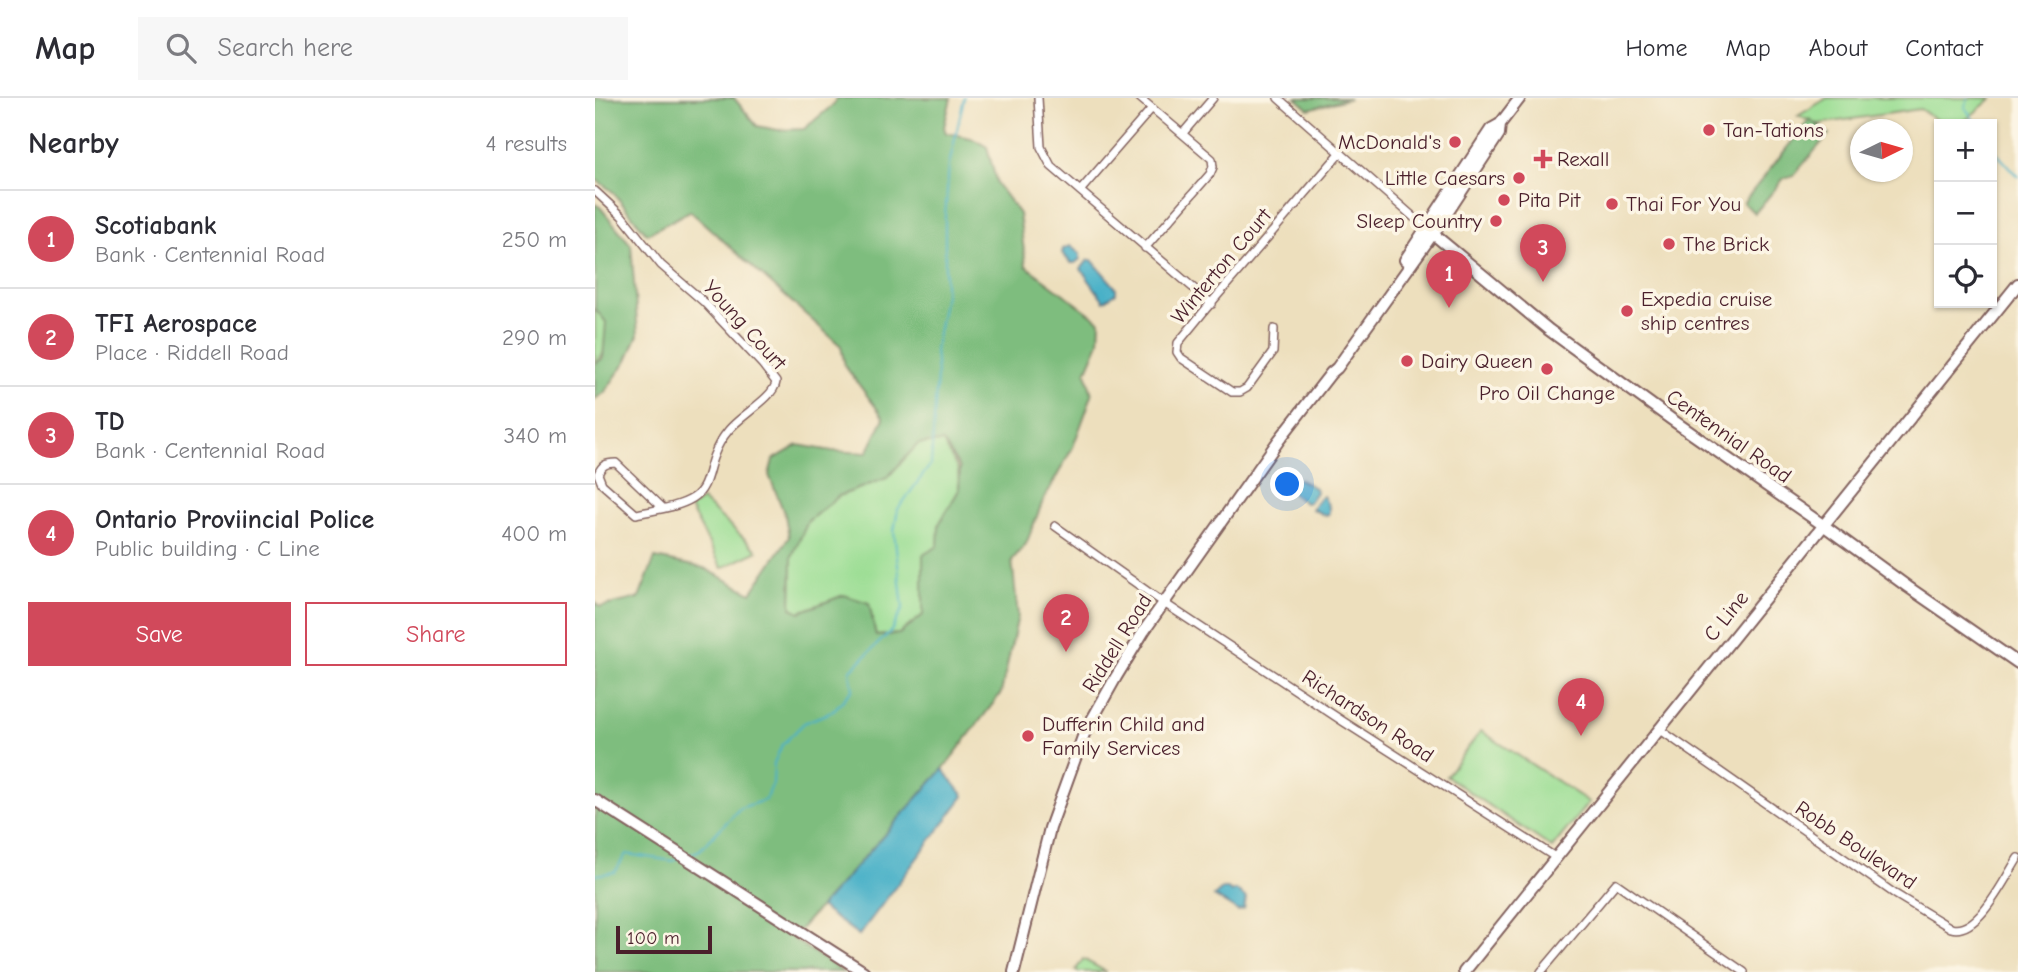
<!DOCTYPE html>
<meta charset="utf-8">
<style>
:root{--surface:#fff;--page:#f7f7f7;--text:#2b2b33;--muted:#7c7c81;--line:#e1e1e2;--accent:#d1495b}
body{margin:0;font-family:"Comic Neue",sans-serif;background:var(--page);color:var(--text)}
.controls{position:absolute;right:21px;top:21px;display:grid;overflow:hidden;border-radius:0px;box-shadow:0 2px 5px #0004}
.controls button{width:63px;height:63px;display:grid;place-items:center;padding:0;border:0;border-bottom:2px solid var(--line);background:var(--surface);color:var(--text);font:35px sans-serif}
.compass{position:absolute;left:1255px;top:21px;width:63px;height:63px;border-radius:50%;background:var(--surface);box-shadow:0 2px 5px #0004;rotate:85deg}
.scale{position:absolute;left:21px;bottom:18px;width:96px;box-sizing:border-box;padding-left:7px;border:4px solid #4a1f2b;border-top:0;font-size:19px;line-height:24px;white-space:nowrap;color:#4a1f2b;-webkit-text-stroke:5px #fcf5e5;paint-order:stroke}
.you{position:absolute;left:693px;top:387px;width:24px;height:24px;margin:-18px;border:5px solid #fff;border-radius:50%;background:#1a73e8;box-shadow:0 0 0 10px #1a73e833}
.badge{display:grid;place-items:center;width:46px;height:46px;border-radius:50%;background:var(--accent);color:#fff;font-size:23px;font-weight:700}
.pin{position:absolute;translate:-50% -58px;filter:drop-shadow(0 2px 4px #0008)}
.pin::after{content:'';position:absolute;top:37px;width:24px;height:21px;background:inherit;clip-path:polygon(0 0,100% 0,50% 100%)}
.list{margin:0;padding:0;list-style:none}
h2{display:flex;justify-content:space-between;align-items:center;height:91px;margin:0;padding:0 28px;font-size:30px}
h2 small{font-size:23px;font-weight:400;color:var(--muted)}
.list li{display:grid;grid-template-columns:46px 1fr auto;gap:21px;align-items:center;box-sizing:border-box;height:98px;padding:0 28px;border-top:2px solid var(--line)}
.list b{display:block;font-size:26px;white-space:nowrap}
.list p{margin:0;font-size:23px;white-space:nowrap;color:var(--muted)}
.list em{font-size:23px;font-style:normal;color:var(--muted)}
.actions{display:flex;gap:14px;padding:21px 28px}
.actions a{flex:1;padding:16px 0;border:2px solid var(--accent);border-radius:0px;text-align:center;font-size:24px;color:var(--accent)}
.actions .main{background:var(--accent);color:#fff}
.icon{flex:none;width:38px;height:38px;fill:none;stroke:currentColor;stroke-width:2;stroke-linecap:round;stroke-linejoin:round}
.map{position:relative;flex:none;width:1423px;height:874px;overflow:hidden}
header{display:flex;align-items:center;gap:42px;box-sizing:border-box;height:98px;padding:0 35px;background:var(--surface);border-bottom:2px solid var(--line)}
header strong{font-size:33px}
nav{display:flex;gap:38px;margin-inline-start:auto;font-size:24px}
.search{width:490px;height:63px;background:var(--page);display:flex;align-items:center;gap:18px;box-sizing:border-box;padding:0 24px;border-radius:0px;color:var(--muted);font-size:26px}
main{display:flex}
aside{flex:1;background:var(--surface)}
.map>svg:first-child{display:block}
.green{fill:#9dde95;stroke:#747e60;stroke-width:2}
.forest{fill:#7ebd7e;stroke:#646e54;stroke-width:2;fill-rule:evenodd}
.water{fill:#4ab1c8;stroke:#4a687a;stroke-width:2}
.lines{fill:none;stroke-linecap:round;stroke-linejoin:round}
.stream{stroke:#4ab1c8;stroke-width:2}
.street-casing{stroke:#83625e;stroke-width:10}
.secondary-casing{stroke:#83625e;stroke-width:14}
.primary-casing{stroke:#83625e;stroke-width:14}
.street{stroke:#fff;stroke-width:7}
.secondary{stroke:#fff;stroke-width:10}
.primary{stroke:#fff;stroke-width:10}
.poi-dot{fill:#d1495b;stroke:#fcf5e5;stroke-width:2.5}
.labels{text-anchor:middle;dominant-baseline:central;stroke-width:7;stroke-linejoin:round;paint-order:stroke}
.poi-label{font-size:21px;fill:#4a1f2b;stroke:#fcf5e5;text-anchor:start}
.street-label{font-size:21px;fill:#4a1f2b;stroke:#fcf5e5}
</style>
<header>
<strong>Map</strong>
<div class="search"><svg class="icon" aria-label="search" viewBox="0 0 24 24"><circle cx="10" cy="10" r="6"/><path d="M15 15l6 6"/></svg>Search here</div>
<nav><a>Home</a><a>Map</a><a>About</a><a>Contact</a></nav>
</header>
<main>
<aside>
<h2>Nearby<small>4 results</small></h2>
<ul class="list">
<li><span class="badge">1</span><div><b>Scotiabank</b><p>Bank · Centennial Road</p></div><em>250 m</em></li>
<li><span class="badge">2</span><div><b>TFI Aerospace</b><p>Place · Riddell Road</p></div><em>290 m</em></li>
<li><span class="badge">3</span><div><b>TD</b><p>Bank · Centennial Road</p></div><em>340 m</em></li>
<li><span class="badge">4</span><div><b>Ontario Proviincial Police</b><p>Public building · C Line</p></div><em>400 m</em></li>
</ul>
<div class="actions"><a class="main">Save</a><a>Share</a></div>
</aside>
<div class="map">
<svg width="1423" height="874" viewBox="0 0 1423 874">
<rect width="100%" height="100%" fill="#fcf5e5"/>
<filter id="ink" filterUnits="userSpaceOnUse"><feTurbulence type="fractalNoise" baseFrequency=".0143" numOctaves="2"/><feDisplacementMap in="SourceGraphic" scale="14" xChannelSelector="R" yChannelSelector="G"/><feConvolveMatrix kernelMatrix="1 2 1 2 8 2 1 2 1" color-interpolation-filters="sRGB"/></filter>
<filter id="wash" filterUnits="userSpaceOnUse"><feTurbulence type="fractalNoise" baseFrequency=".00686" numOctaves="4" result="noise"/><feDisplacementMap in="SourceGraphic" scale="28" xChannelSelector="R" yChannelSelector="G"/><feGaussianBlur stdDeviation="1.57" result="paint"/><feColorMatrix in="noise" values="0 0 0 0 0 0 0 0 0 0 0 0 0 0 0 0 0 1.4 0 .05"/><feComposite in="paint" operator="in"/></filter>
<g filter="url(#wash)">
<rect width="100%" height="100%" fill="#eddfbd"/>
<path class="green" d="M1232,0H1397L1366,26H1348L1325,11L1223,26L1203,18Z
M0,210L12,223L15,245L0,267Z
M324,342L348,344L363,372L364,392L344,427V448L328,457V517L304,536L281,538L249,497L205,514L196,510L197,458L213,423L244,398L292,380Z
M107,402L163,453L127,470L95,410Z
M886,633L994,704L957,750L851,678Z
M488,861L510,873V874H484L481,872Z"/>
<path class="forest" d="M0,0H139L162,28L183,32L209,31L239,6L242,0H356L349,29L351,35L376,40L392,49L402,86L424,116L431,168L505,223L504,244L491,274L497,297L478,349L448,403L431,446L417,462L423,518L406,595L348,671L197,840L248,874H0V504L5,509L44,500L60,460L109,470L156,495L194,439L190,417L174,377L178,362L203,347L237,353L272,355L289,320L250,268L246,248L95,113L52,136L17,93L0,81ZM348,344L365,370L364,392L344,426L343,448L328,457V517L304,536L281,538L274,505L249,497L205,514L196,510L197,458L213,423L244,398L292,380L323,346Z
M701,0H755L714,11Z
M1215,21L1234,36L1199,77L1189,80L1160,115L1148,105Z
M0,106L5,109L36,147L43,237L32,262L9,295L0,301V266L8,260L11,224L0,211Z"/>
<path class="water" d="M475,148L485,156V161L480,165H476L467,155L468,151Z
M493,162H497L521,190V195L509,203L486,171Z
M703,381L720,390L721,394L714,404L710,405L694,393C695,386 696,382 703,381Z
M728,398L734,409V415L731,418L717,411L725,399Z
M348,671L369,698L264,837L225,809Z
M627,791H633L636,794L641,792L651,800L649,811L643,813L619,798Z"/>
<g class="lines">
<path class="stream" d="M1373,0L1370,9L1381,26
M1397,50L1423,79
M95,756L105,752L145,710L170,702L178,686L179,665L187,647L209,625L238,613L258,591L255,573L296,533L308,510L299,433L303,411L336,366L342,277L340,252L350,197V119L354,67L369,0
M0,777L20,774L31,756L78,763L82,761"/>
</g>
</g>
<g filter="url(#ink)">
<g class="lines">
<g class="street-casing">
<path id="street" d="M443,0L446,49L456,68L617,206
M545,0L617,61L618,69L615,76L550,150
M683,0L831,130
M588,35L618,0
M0,93L27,118L66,167L109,204L167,266L181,284C179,300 144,318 133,333C127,340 122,349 119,357C113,371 113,391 98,400C82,410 59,412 41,416L7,386L3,376C7,367 11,365 21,365L68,410
M485,93L557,10
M679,231L678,254L652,290L645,294H637L586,260L582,254L583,245L610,212L746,54
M460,428L569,505L749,624L960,759
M1064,631L1300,796L1356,830C1383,838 1410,780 1423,760
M946,874L1021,785L1149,874"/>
</g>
<g class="secondary-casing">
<path id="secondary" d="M831,130L954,232L1076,321L1228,427L1313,489L1423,565
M0,702L269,874
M869,874L1423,186"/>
</g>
<g class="primary-casing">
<path id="primary" d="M810,162L896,31L905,26L925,0
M419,874L455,730L489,636L521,579L549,533L684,342L736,275L742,270L847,123L904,36L905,26"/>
</g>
<use href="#street" class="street"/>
<use href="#secondary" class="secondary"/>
<use href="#primary" class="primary"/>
</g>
</g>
<g class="poi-dot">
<circle cx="1114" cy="32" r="7"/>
<circle cx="860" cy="44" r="7"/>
<path d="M944.5 50.5h7v7h7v7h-7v7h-7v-7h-7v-7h7z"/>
<circle cx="924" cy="80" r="7"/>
<circle cx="909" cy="102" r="7"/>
<circle cx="1017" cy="106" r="7"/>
<circle cx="901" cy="123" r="7"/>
<circle cx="1074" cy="146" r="7"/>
<circle cx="1032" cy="213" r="7"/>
<circle cx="812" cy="263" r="7"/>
<circle cx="952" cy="271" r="7"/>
<circle cx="433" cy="638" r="7"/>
</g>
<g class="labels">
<g class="poi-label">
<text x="1128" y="32">Tan-Tations</text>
<text x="846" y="44" text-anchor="end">McDonald's</text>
<text x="962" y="61">Rexall</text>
<text x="910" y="80" text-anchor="end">Little Caesars</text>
<text x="923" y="102">Pita Pit</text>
<text x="1031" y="106">Thai For You</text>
<text x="887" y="123" text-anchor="end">Sleep Country</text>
<text x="1088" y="146">The Brick</text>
<text x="1046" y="201">Expedia cruise<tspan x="1046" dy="24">ship centres</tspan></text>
<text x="826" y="263">Dairy Queen</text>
<text x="952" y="295" text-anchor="middle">Pro Oil Change</text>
<text x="447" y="626">Dufferin Child and<tspan x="447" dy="24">Family Services</tspan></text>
</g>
<g class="street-label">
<text transform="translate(626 168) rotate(-50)">Winterton Court</text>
<text transform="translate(150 227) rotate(48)">Young Court</text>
<text transform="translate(1134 338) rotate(35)">Centennial Road</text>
<text transform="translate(1131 518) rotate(-51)">C Line</text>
<text transform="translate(522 545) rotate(-58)">Riddell Road</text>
<text transform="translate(773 618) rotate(33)">Richardson Road</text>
<text transform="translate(1261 747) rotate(34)">Robb Boulevard</text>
</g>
</g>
</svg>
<div class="controls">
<button>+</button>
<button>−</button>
<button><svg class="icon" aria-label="locate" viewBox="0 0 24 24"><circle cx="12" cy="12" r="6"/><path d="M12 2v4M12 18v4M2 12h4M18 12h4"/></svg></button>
</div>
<svg class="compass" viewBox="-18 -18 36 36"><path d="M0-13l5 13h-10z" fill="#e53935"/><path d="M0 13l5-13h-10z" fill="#7c7c81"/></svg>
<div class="scale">100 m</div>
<div class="you"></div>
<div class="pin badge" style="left:854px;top:210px">1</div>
<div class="pin badge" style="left:471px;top:554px">2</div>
<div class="pin badge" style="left:948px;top:184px">3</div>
<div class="pin badge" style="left:986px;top:638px">4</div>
</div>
</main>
